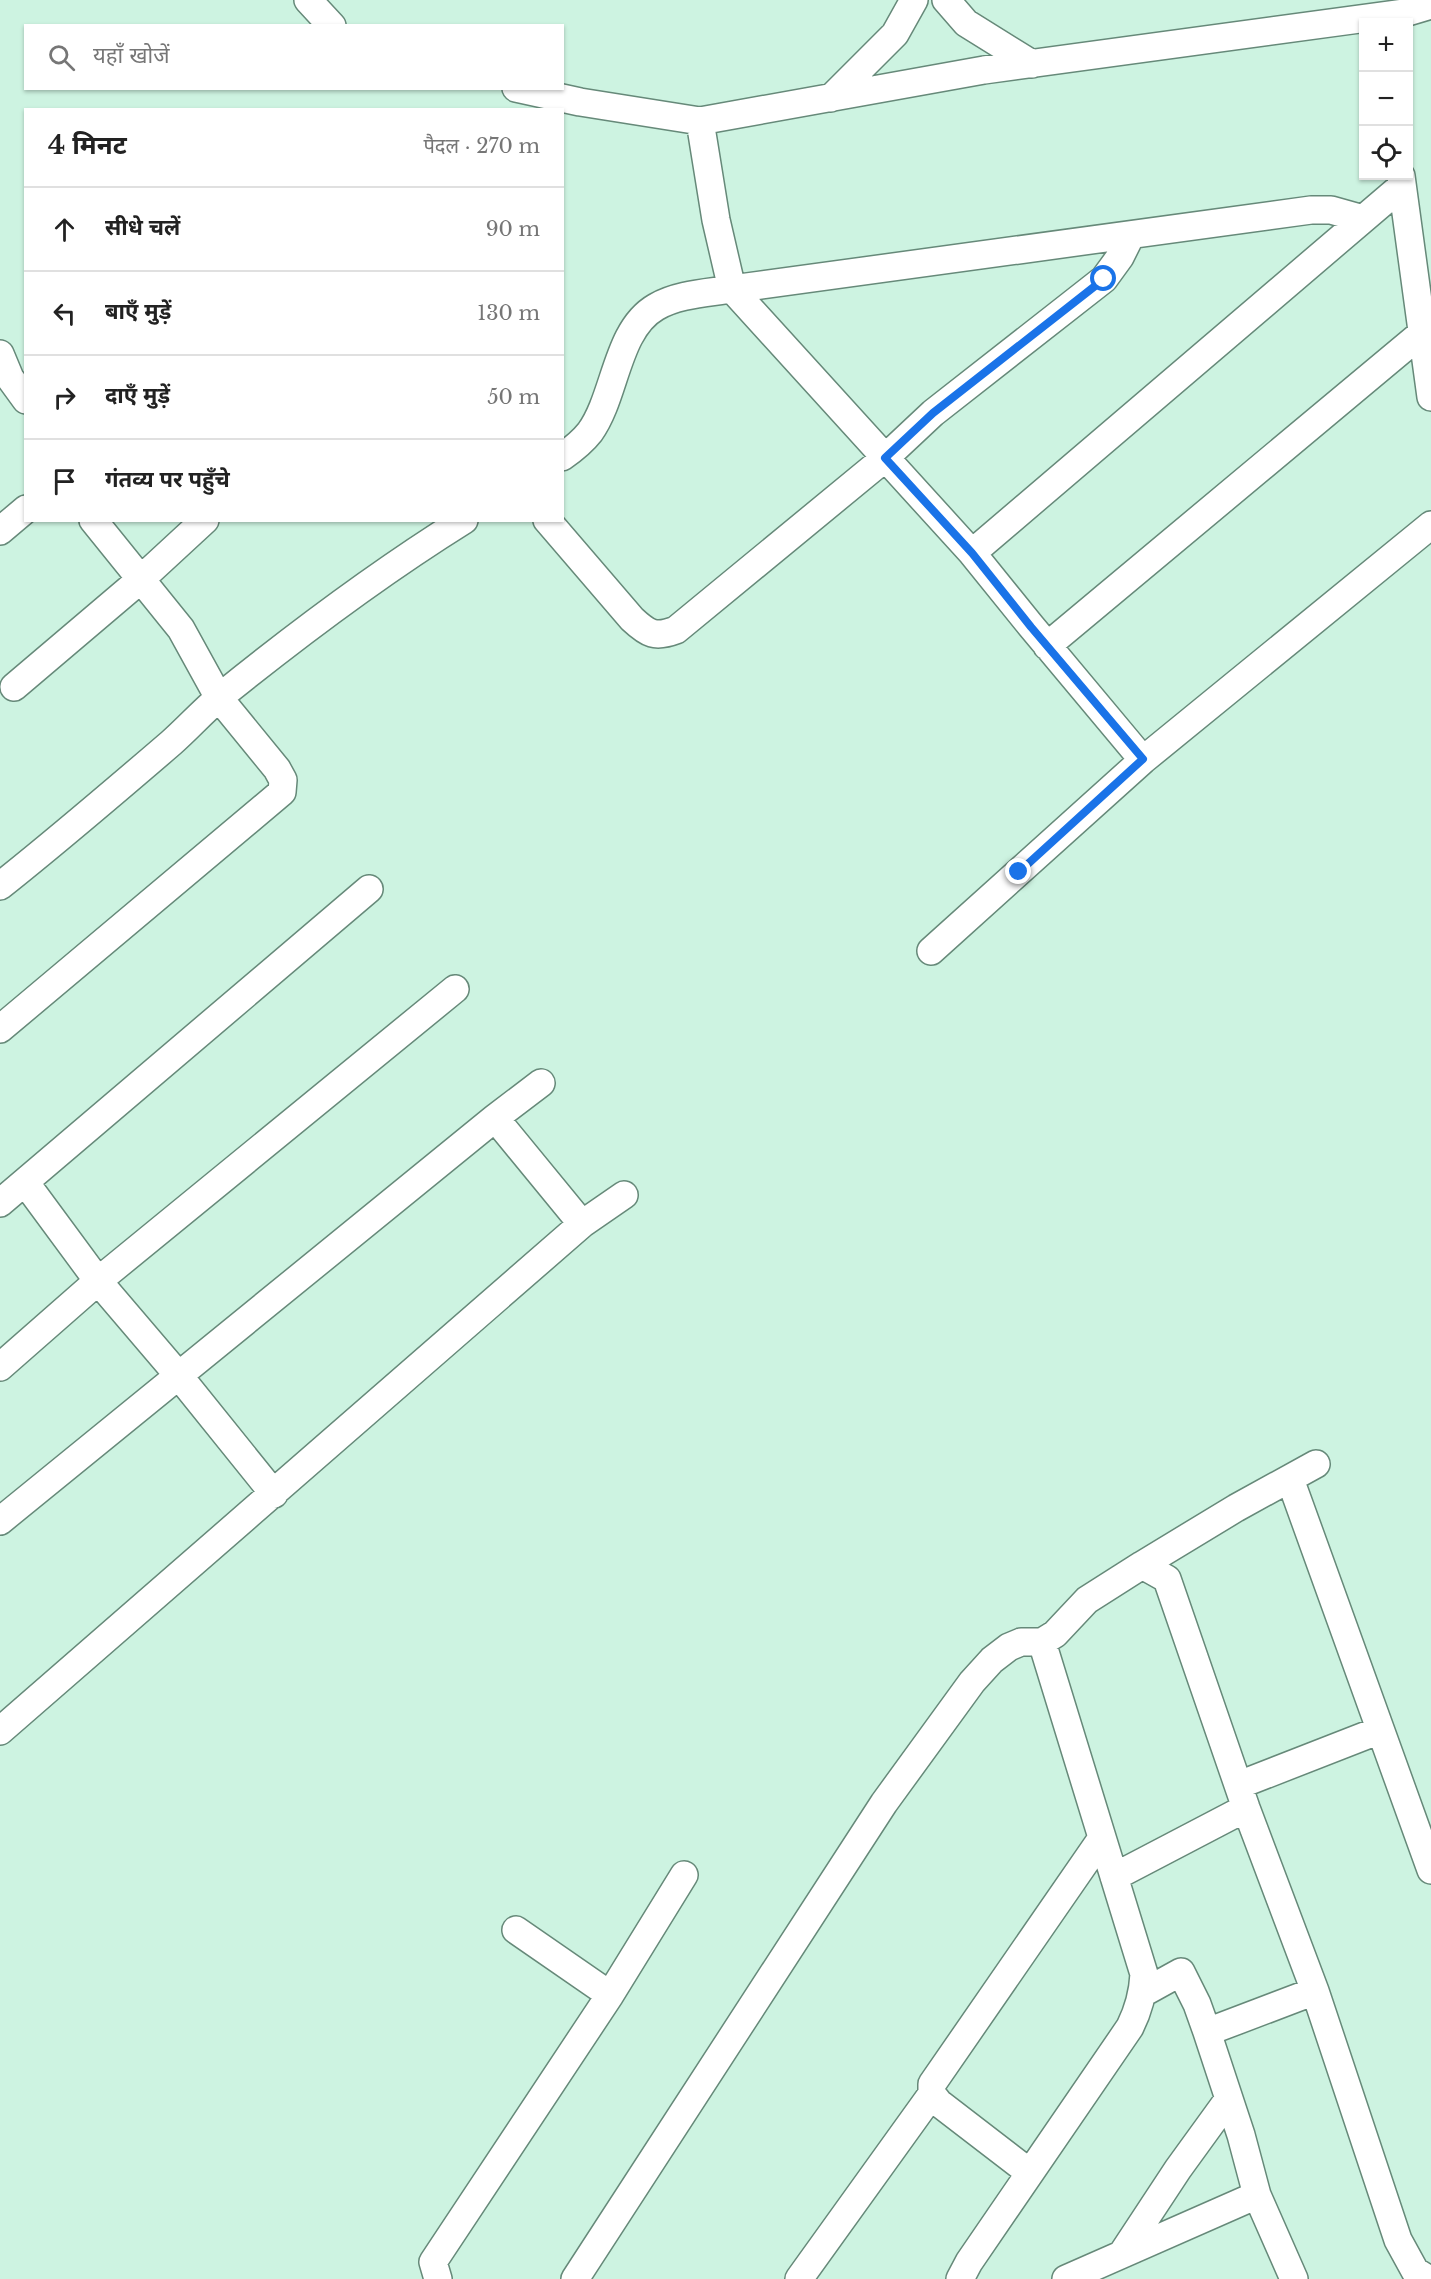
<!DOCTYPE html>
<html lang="hi">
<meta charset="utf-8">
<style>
:root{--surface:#fff;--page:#f6f6f6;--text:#222;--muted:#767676;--line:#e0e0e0}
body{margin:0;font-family:"Libre Baskerville","Noto Sans Devanagari",serif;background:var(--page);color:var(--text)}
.controls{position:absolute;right:18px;top:18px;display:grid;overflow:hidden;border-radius:0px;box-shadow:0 2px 4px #0004}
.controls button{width:54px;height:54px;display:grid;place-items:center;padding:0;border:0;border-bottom:2px solid var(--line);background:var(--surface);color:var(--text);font:30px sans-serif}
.stop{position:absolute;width:18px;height:18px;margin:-14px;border:4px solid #1a73e8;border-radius:50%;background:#fff}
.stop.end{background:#1a73e8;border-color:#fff;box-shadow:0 2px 6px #0008}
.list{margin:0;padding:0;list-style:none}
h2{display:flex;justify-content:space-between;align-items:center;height:78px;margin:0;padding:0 24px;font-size:26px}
h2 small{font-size:20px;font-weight:400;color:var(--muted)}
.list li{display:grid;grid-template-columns:39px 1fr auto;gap:18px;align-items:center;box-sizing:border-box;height:84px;padding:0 24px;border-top:2px solid var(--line)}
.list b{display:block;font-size:22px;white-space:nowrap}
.list em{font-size:20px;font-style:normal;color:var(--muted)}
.icon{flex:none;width:33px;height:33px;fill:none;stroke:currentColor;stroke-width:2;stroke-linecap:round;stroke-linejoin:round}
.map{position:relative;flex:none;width:1431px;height:2279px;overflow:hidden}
.search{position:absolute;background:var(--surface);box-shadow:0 2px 4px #0004;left:24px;top:24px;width:540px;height:66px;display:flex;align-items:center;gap:15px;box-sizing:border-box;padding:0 21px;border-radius:0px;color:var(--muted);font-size:22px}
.panel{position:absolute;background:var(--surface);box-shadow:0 2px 4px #0004;left:24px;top:108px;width:540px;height:414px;border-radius:0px}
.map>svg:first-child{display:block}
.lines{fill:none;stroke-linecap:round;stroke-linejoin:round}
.minor-casing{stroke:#668979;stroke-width:30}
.minor{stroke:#fff;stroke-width:27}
.route{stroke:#1a73e8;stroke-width:8}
</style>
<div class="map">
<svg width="1431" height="2279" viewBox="0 0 1431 2279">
<rect width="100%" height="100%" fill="#cdf3e1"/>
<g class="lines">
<g class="minor-casing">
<path id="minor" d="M308,0L332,26
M946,0L966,23L1032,64
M516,88L580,102L700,121L716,220L732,289C708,293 678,294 656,307C616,330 616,396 590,432C583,441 572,450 562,457
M831,98L895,34L914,0
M700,121L984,70L1404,13L1431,5
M1401,176L1431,397
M732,289L1311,210H1331L1363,219
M732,289L972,553L1031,626L1143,760
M0,354L10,378L26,400
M547,520L632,619C648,634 655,638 676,630L885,458L933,413L1104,279L1120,257L1131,235
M0,531L26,509
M972,553L1402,186
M1047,646L1422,333
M14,687L140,580L205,520
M0,886C58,840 114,792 171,743C188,728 203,711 221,696C299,633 379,573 464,520
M931,951L1143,760L1431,525
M0,1029L282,792L283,780L277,769L219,698L181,629L93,520
M495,1118L582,1224
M25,1182L98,1281L179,1376L274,1494
M0,1203L369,889
M0,1367L98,1281L455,989
M1316,1464L1236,1508L1142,1565L1167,1579L1246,1808L1315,1991L1398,2240L1415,2271L1428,2279
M1294,1490L1431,1870
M0,1521L495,1118L541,1083
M0,1731L582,1224L624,1195
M1239,1785L1380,1730
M1114,1877L1246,1808
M516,1930L610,1995
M1143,1993L1181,1972L1197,2004L1207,2032L1241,2135L1257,2195L1294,2279
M1207,2032L1315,1991
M1030,2173L939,2103L932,2094V2084L1102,1838
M1122,2254L1178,2169L1228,2100
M438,2279L433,2262L610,1995L684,1875
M575,2279L884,1803L972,1682L992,1660L1009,1647L1021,1642H1042L1055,1634L1087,1600L1142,1565
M799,2279L932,2094
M960,2279L969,2262L1130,2027C1139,2009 1143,1994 1144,1974L1042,1642
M1066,2279L1257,2195"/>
</g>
<use href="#minor" class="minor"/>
</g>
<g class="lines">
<path class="route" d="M1019,872L1143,759L1031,627L972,553L885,458L933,413L1104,279"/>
</g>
</svg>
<div class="controls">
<button>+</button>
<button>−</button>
<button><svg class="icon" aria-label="locate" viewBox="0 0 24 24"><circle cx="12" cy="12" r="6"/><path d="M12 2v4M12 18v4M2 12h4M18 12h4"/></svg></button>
</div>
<div class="stop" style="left:1104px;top:279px"></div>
<div class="stop end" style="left:1019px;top:872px"></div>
<div class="search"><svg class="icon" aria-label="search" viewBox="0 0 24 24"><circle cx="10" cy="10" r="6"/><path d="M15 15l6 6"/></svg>यहाँ खोजें</div>
<section class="panel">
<h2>4 मिनट<small>पैदल · 270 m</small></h2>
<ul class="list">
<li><svg class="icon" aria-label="ahead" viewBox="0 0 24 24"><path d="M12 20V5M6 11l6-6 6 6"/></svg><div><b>सीधे चलें</b></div><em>90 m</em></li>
<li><svg class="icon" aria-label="left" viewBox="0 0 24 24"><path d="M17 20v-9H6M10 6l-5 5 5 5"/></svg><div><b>बाएँ मुड़ें</b></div><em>130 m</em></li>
<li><svg class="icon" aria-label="right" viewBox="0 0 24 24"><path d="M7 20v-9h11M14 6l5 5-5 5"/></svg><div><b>दाएँ मुड़ें</b></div><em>50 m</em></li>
<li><svg class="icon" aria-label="arrive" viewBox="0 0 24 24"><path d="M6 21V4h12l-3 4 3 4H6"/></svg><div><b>गंतव्य पर पहुँचे</b></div></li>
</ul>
</section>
</div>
